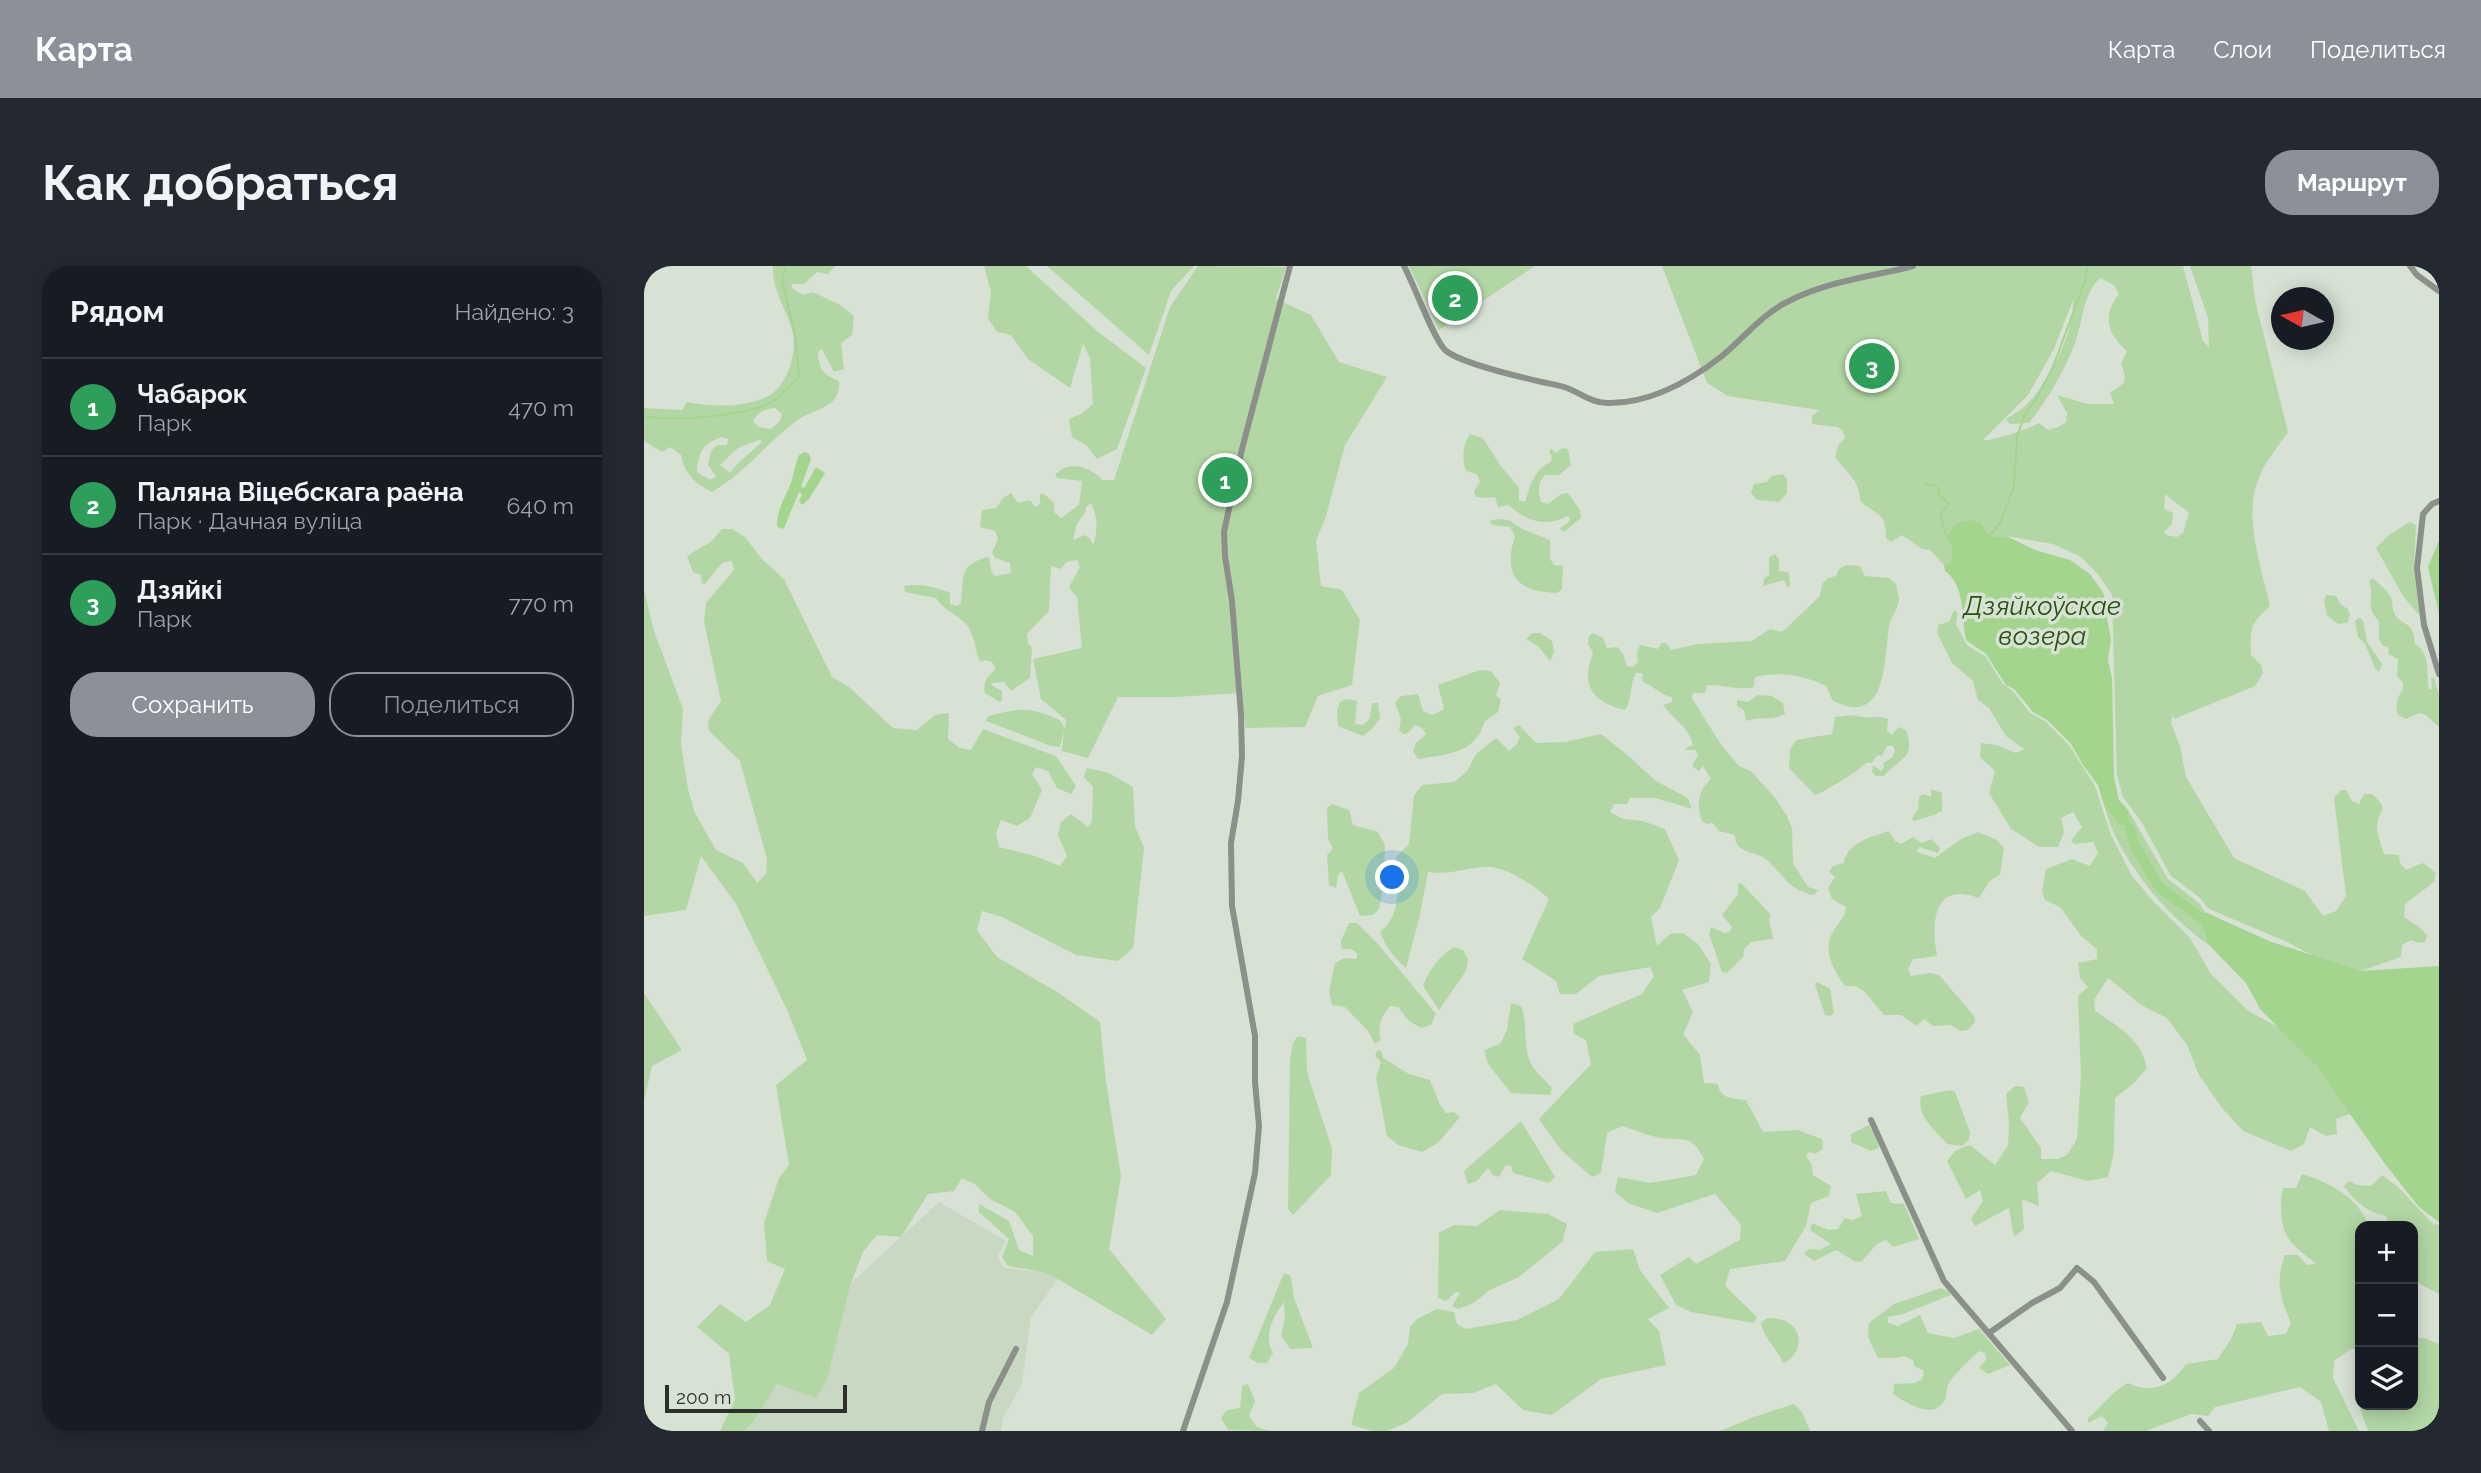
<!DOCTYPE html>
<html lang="ru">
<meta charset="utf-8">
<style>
:root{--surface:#171b24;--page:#242831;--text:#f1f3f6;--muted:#9ea1a6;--line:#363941;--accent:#8c9099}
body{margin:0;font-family:Raleway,sans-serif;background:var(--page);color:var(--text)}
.controls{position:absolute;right:21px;bottom:21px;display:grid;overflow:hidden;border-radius:14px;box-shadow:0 4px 18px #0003}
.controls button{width:63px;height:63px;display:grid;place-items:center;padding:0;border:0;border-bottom:2px solid var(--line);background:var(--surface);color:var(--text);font:35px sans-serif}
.compass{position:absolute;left:1627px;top:21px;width:63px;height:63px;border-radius:50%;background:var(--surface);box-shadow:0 4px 18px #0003;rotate:278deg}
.scale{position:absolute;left:21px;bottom:18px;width:182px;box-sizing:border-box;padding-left:7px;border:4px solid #2c302a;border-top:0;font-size:19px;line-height:24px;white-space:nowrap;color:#2c302a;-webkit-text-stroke:5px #d7e2d4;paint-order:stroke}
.you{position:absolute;left:749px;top:612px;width:24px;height:24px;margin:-18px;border:5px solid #fff;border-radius:50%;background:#1a73e8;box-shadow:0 0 0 10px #1a73e833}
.badge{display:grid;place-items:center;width:46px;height:46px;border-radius:50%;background:var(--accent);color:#fff;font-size:23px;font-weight:700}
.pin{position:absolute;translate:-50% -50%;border:4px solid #fff;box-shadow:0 2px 7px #0006}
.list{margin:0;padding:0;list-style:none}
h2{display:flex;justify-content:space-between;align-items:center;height:91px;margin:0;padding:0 28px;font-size:30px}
h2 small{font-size:23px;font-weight:400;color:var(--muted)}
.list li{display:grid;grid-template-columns:46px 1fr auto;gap:21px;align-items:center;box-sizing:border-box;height:98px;padding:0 28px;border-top:2px solid var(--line)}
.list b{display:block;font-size:26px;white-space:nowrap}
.list p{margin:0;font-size:23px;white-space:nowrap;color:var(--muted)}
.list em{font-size:23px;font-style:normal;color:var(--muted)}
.actions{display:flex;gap:14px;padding:21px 28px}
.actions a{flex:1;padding:16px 0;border:2px solid var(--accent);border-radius:28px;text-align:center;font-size:24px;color:var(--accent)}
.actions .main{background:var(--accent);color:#fff}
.icon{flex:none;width:38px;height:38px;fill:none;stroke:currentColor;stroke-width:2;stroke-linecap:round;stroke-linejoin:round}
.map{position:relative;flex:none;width:1795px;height:1165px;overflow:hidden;border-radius:28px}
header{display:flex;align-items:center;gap:42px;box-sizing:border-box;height:98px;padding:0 35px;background:var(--accent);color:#fff}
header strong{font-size:33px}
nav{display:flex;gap:38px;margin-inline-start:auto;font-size:24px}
.intro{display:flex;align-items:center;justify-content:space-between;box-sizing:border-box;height:168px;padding:0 42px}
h1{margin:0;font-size:49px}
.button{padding:18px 32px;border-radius:28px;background:var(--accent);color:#fff;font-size:24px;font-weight:700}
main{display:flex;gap:42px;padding:0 42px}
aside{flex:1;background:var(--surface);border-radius:28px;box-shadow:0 4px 18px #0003}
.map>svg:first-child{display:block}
.built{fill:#c8d8c3}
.green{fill:#b2d7a5;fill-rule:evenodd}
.water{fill:#a3d58f}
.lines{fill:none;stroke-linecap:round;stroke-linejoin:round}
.stream{stroke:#a3d58f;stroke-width:2}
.river{stroke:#a3d58f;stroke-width:10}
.street{stroke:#8b908a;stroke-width:6}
.labels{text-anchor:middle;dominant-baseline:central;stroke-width:7;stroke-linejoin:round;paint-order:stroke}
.water-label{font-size:26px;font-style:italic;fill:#26540e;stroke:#d7e2d4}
</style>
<header>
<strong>Карта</strong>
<nav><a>Карта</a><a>Слои</a><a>Поделиться</a></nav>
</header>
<div class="intro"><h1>Как добраться</h1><a class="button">Маршрут</a></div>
<main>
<aside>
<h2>Рядом<small>Найдено: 3</small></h2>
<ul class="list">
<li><span class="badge" style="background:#2e9e5b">1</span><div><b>Чабарок</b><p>Парк</p></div><em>470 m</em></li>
<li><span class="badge" style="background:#2e9e5b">2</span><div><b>Паляна Віцебскага раёна</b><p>Парк · Дачная вуліца</p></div><em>640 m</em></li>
<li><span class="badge" style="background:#2e9e5b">3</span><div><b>Дзяйкі</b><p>Парк</p></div><em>770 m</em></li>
</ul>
<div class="actions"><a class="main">Сохранить</a><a>Поделиться</a></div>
</aside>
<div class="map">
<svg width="1795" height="1165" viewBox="0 0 1795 1165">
<rect width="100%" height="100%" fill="#d7e2d4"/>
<path class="built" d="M295,936L362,975L353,991L361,1002L399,1006L414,1013L387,1051L378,1118L359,1152L357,1165H100L110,1155L133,1118L183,1114L207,1017Z"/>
<path class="green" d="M129,0H191L184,8L173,6L160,18H147L149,23L160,29L169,26L196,39L210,50L208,69L197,77L200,103L190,106L178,83L174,86C175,104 179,108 195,115C196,122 194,130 189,135C180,143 165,147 155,153C124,175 101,207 68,226C51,217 41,209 37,189L26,181L18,186L0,175V142L38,144L43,136C67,141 102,142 124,130C143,121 153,87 149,68C144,45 127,23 129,0ZM131,142L138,148L136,155L127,163L115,161L109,156C113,146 121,143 131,142ZM78,171L84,173L83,179H73L67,185L64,199L72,210L66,214L53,206C54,187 59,177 78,171ZM117,173V177L93,198L86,207L76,199L94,182Z
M340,0H382L453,65L502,102L473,183L453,193L442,179L428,171L425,153L437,148L449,138L446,92L439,78L426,122L384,93L367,69L353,66L344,52L347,26Z
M403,0H550L527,25L505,89Z
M554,0L642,1L632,33L667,49L695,96L743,111L701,179L682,250L672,275L677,320L698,324L716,354L708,419L674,430L661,461L602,462L596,427L532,431H474L444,492L418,485L420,465L416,481L407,480L342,455L344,450C377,442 384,440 416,454L421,463L422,454L397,433L389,393L438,382L433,331L425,321L436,301L433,294L422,296L417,303L407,300L405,345L383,368L384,377L388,382L386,412L367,425L360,416L348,417L347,419L358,425V435H354L341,427C338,417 344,409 352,403L348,396L342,394L336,396C331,384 331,369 322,358C313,348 298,343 292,332L261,326L260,320C274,317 292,321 306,327V338L313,340L317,337C320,309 315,298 345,291L347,305L351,310L367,307L366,297L351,292L348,287L354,273L351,265L336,261L338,244L352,242L359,232L367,227L374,237L386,234L391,241L396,238V229L399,227L410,237V246L417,252L435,239L438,215L413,212L411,209C424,194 446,200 458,214H470L526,41ZM447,237C454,252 454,264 449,279L446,272L441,269L429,274L433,258L441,247L442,241Z
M765,0H891L795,64Z
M1018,0H1539L1559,75L1565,81L1564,52L1546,0H1607L1611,34L1644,166C1633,182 1619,198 1613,217C1600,253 1618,304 1626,340C1606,358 1606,363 1607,389L1617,399L1619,407L1611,420L1530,453L1529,447L1527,457L1536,480L1542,511L1590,592L1661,625L1679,650L1692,645L1702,630L1690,532L1697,524H1702L1708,535L1715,538L1720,528H1728C1746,545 1736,540 1733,559C1732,567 1738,580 1740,588L1755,589L1756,597L1762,604L1779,597L1792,607L1790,616L1761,638L1760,651L1775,661L1783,669L1781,676L1774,677L1767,674L1758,679L1757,691L1717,705L1677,694L1643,676L1565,643L1555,631L1527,610L1498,557L1479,531L1473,509L1468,329L1454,308L1437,291L1409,278L1362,270L1353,271L1343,267L1304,272L1308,282L1307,295L1300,299L1286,284L1278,283L1258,269L1247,276L1242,272C1243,244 1230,250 1216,234C1216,214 1202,206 1191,191L1195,178L1201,172L1198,164L1193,161L1168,158V150L1175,144L1084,130L1063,117ZM1456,12L1470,19L1475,28C1458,50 1463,67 1483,85L1477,97L1481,110L1480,117L1466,127L1470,138H1443L1413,129L1423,147L1422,156L1414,161L1404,164L1395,157C1384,163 1350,175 1339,174L1384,129L1410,83L1429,34C1430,67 1405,118 1380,141C1375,145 1368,149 1362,153L1366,158L1385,157C1404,133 1420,106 1431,77C1439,55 1439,28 1456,12ZM1521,228L1545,247L1539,267L1533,271L1522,269L1520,266L1528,258L1529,247L1520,243Z
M826,168L839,172L856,199L875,222V234L881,236C886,220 890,203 907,196L908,191L905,185L908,183L912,187L918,182L924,183L927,199L915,209H901C893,217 894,225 897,236L904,238L917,228L924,227L936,244L937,252L920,266L916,262L924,257L926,252L923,250C903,262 881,255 865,239L854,241L851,231L841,232L832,231L830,225L836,216L833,208L822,205C818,192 818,180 826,168Z
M1139,208L1143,213V227L1135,236L1113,234L1107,227L1110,218L1123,216L1127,210Z
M853,253L865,254L878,263L906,274V293L910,299L919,300L918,323L913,327C874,326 858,310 871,270L866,261L848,259L846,255Z
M1766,256L1772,259L1770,302L1776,350L1759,330L1732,282L1745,269Z
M78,263H88L101,271L117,292L140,313L188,411L205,421L249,462L273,464L291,449L305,447L304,473L316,482L327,484L339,463L412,490L432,520L427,528L413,522L404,505L392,501L388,508L398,524L386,552L373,560L357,554L352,567L355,581L391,590L416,600L423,590L414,569L417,556L427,548L444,561L448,555L449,521L440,511L443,502L465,507L489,521L491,560L500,582L489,682L474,695L432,689L358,651L338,645L333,664L353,691L415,727L456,756L462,815L477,910L465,983L522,1053L508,1069L414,1013L399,1006L364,1000L358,991L365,973L335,946V938L365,955L375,984L389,990V970L371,946L346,933L332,919L318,912L310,925L284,928L257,971L233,969L219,986L207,1017L183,1114L172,1132L133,1118L110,1155L100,1165H76L91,1133L85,1088L53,1061L76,1038L102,1056L126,1039L141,1003L123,995L120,957L135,912L145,899L132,819L163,794L144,746L92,638L57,590L42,644L0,650V324L10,365L39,443L37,478L44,523L51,547L72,584L99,597L113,617L122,608L123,593L96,495L65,465L64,455L77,435L60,356L62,337L90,304L88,295L78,297L61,318L58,317L57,309L49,306L43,291L49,286L67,276Z
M1131,288L1135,293V305L1145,306L1146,321H1143L1140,314L1119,320L1120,313L1125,309V291Z
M1202,299L1216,300L1221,310L1245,312L1252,318C1253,323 1255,330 1255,334C1254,343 1247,351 1245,360C1240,393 1244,462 1189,435L1182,420C1159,409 1136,405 1111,411L1110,421C1093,425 1079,418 1063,419L1061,427H1049L1048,432L1076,477L1095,500L1107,505L1131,532L1143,550L1148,562L1149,597L1164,621L1174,624L1170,629C1144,624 1140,609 1123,594C1112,584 1091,589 1091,569L1075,565L1069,557L1063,558L1058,555C1052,539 1054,525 1067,513L1059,500L1055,505L1048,500L1054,489L1052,484H1042V482L1049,479C1044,460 1031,455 1019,439L1028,436V431C1016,429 1010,420 999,416L998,407H992C985,419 989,432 981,444C949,436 936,420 949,387L944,378L945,370L949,367L959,372L963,382L973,381L979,388L983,400L988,401L994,396L993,386L996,379L1014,383L1017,377H1022L1027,384L1054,378L1108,375L1126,363L1138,366L1176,330L1178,318L1184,312L1192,310L1195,303Z
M1728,312C1736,318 1744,325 1748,334C1749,338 1748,342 1750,346C1756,362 1769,351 1771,378C1787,387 1782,407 1785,423H1788L1787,412H1790L1795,429V461L1782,449L1775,447L1762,453L1754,449C1751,439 1753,431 1759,423V417L1753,410L1754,393L1744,388L1745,382L1738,379L1735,372V355C1719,339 1732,333 1725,316Z
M1682,329L1692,330L1697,339L1704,343L1706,349L1703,357L1694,358L1683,349L1680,335Z
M1310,344L1314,347L1312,358L1323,379L1342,391L1359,418L1369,425L1386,447L1401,455L1425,479L1451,520L1467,569L1488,610L1509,635L1546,672L1567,708L1604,745L1636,762L1673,801L1706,848L1692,853L1693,868L1682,870L1666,861L1660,878L1647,885L1599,865L1578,842L1555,809L1543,779L1523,752L1497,739L1464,712L1450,734L1451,745C1476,762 1496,772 1503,802L1490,817L1471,832L1470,886L1464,911L1444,915L1407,905L1393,917L1395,940L1378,933L1380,963L1370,971L1365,942L1331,960L1327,953L1339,935L1336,924L1322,933L1303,895L1312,884L1326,879L1351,899L1364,879L1365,857L1362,828L1371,820L1380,821L1385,836L1376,852L1397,882V893H1414L1423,889L1433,873L1437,810L1434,730L1444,721L1436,712L1434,697L1453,693V683L1438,671L1416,641L1401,634L1398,625L1402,603L1428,593L1446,600L1454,587L1449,576L1430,578L1427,574L1438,561L1429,546L1417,552L1420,566L1414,581H1395L1367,563L1345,527L1351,505L1336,491L1337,477L1352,479L1372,487L1380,483L1362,470L1345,442L1334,434L1329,415L1308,397L1293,367L1294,359L1305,356Z
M1715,352L1719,354L1723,376L1738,398L1735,406L1731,402L1721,378L1714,371L1711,355Z
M888,367H896L908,375L910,386L906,395L895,381L882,373Z
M836,404L847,405L856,417L852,430L857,433L854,446L840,456C833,487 801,489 774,493L769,485L772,477L782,468L778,462L771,459L764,467L759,468L755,464L757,453L751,437L757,430L774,428L779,445L789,449L800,443L794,419Z
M1114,429L1128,430L1139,437L1141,448C1126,455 1117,450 1102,455L1100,444L1093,440V434L1104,436Z
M702,433L713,435L711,458L719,459L726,452L728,437H734L736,452L729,462L719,470L694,460L693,445L696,436Z
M1211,449C1226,455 1233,448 1244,453L1243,465L1248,469L1255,461L1262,464C1273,494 1254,492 1240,510H1232L1228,506L1229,499L1237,505L1240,501L1239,497L1248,492L1251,485L1249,480H1243L1238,490L1233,489L1228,497H1222C1216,504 1179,527 1171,529L1145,502L1146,484L1152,474L1188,468L1191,451Z
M875,459L892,477L921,476L957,468L981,487L1012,515L1044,532L1048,543L1012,532H986L983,538H970L966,546L979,553L999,555L1021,563L1035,594L1016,642L1007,651L1013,680L1026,668L1039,667L1054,678L1067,698L1065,716L1038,724L1049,746L1039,768L1056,789L1060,817L1074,818C1076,834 1090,832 1102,834L1119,866L1153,864L1178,873L1179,883L1171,888L1166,886L1162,889L1168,900L1169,909L1187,920L1185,930L1167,937L1162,960L1141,995L1086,1003L1081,1020L1113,1051L1110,1057L1047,1046L1032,1039L1016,1009L1045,991L1052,998L1096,974L1097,959L1071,928L1013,947L984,937L971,926L974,911L1006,917L1052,909L1060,893C1047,868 1041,875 1017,872C1004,870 991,864 978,860L963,867L957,907L948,911L917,884L895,853L947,798L942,774L930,768L929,758L998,728L1010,710L1006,701L955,710L932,728H916L912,715L878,693L905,633C889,619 861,598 838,601C819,603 803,609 784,606L775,653L762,702C750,691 742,682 736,666C759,648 753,617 752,591L765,578L770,530L778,519L810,516L823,505L832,488L852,472L865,485L872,479L876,471L869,462Z
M1287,523L1298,527V545L1290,549L1270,555L1268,553L1274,543L1275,531L1280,528L1287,531Z
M688,538L705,544L709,559L734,566L741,579L740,615L735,643L729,649L716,650L698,605L694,609L692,622L685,619L683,589L689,583L684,573L683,542Z
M1460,539L1474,558L1485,562L1484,544L1524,613L1556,638L1561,646L1554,651L1565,679C1521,649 1473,591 1460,539Z
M1245,565L1251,575L1257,578L1269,571L1277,577L1288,573L1296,582L1294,587L1275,581L1273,586L1291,592L1317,573L1334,566L1353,574L1360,582L1356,608L1345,616L1335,632C1289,615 1287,657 1293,690L1269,693L1264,703L1267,710L1286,707L1295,709L1330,750L1331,756L1324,764L1316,765L1307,759L1289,760L1280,753L1273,760L1257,749H1240L1221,726L1212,720H1201C1192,709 1180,687 1186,672C1190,660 1201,654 1202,641L1188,633L1184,622L1191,611L1185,606L1189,600L1200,597C1203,576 1228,571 1245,565Z
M1097,617L1127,649L1125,654L1129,673L1107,676L1100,683L1099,691L1083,707L1078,706L1065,668L1067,661L1080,667L1085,666L1088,661L1078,649L1094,628V618Z
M705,657H713L734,678L792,748L787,759L777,762L765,755L754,741L746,740C737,751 733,760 737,774L731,778L724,765L701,741L688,739L685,725L691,697L700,692L713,693V687L707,683H698L697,675Z
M810,681L819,684L824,693L822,705L795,744L779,720C786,703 794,691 810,681Z
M1173,716L1186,723L1190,747L1186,750L1181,749L1171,718Z
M0,727L38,784L8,800L0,835Z
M867,737L877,740C885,759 877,782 889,801C894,808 902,815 908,822L906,829L867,827L844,798L840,784L856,778L863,764Z
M654,770L662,772L663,806L688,883L687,909L649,949L644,943L646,794L649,777Z
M737,784L739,792L765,808L786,814L796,839L802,847L810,846L816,851L794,877L778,886L754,879L743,870L732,812L737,796L731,790L733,785Z
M1306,824L1311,826L1326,866L1325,874L1318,880L1303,878C1291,864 1272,850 1277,830Z
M877,855L911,911L905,917L869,907L867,899L861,900L855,911L849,909L844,902L833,915L824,918L820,905Z
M1225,859L1234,875L1235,882L1227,885L1207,876V868Z
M1658,908C1685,916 1715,932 1725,960H1716V1083H1707L1690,1095L1689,1112L1715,1165H1685L1677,1136L1656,1121L1571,1141L1564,1150L1547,1148L1502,1165H1459L1464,1157L1458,1150L1444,1157V1152C1459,1140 1467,1126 1484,1117C1508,1129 1528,1119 1542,1098L1574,1093L1587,1073L1593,1058L1617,1056L1624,1070L1642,1068L1647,1057C1636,1031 1631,1017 1641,989H1654L1663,999L1672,998C1664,991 1654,984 1647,976C1636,963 1635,938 1639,922H1652Z
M1738,909L1754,921L1789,958L1795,959V1028L1774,1017L1769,1008V960H1746L1742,950C1723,946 1711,936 1700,920L1705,915L1713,919L1727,920Z
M1242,925L1247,937L1260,938L1275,973L1249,981L1242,974L1233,978L1217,996L1210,995L1192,984L1170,995L1160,988L1165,983L1176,984L1187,978L1166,964L1168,957L1184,964L1194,963L1201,952L1209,954L1218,950L1212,928Z
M856,944L904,948L923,958L918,976L875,1011L846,1024L828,1038L814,1043L808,1040L816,1027L812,1026L802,1035L794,1032L795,967L810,959L833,960Z
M989,983L996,1004L1025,1042L1004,1053L1015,1065L1022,1099L957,1113L908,1149L879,1144L852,1118L829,1127L798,1128L764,1156L743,1165H729L707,1159L715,1127L750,1102L764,1078L766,1061L773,1053L793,1043L810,1046L813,1058L822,1063L873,1054L915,1033L951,986Z
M640,1007L647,1010L650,1032L669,1082L646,1083L637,1069L641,1053L640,1036C629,1051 619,1070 629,1087L623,1097H614L605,1092Z
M1297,1022L1304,1025L1307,1029L1259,1048L1244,1051V1057L1254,1060L1276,1049L1284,1067L1310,1072L1335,1063L1366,1099L1344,1108L1335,1102L1342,1094L1341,1087L1335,1085C1326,1094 1309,1109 1304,1119C1302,1123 1303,1127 1302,1131C1292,1157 1263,1137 1249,1128L1250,1118L1271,1117L1278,1113L1280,1105L1270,1100L1269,1094L1260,1090L1251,1092H1234L1224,1071L1225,1057L1250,1038Z
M1123,1052C1131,1052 1139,1053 1145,1057C1161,1068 1156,1091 1139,1097C1133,1082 1120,1073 1117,1057Z
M1769,1072H1780L1795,1078V1165H1724L1717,1146L1715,1129L1716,1128V1139H1769Z
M604,1118L611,1135L605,1150L613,1161L626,1165L584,1164L577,1152L583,1144L596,1142L598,1120Z
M1150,1138L1158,1146L1166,1165H1076L1110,1151Z"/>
<path class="water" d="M161,186L165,188L167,193L157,221L160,222L172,201L181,207L165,233L158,239L155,235L158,228L155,226L140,262L137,263L133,260C133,244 141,231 147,217C150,208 151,198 155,189Z
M1327,254L1337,257L1343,267L1353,271L1362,270L1391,284L1426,294L1446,308L1458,325L1465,341L1463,353L1467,373L1464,394L1468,413L1470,511L1475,534L1484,544L1486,562L1474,558L1460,539L1454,519L1439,499L1427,478L1403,454L1389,446L1370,423L1362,419L1342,388L1322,374C1317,350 1322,321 1301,305L1300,299L1307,295L1308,282L1304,272C1309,258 1313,256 1327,254Z
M1795,274V348L1784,301Z
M1561,646L1625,675L1717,705L1795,700V956L1775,941L1741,898L1673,801L1616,743L1602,717L1565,679L1554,650Z"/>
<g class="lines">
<path class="stream" d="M0,150C27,156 108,150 131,134C139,127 147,118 155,111L151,68L138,15L142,0
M1281,218L1290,219L1295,223L1294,227L1305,238L1297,248L1299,261L1304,272
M1347,268L1356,257L1370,221L1373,171L1380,150L1392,133L1409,101L1442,12L1443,0"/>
<path class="river" d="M1486,562L1491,580L1515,621L1564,657"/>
<path class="street" d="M760,0C770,18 790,75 802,85C818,97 876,111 898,116C906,118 915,119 923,122C936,127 948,137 963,137C1005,138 1046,115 1078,90C1100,72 1117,49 1143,36C1183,15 1226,11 1269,0
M1766,0L1773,9L1795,25
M1795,235L1788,238L1779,248L1773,302L1780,359L1795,408
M1227,854L1300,1015L1428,1165
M1345,1067L1388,1037L1416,1022L1433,1002L1450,1016L1519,1112
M1556,1155L1565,1165
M338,1165L345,1136L372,1083
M539,1165L583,1036L611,907L615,860L611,816V770L588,640L587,577L594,535L598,490L597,449L588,335L581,290L580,266L598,183L646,0"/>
</g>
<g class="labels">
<g class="water-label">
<text x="1398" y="340">Дзяйкоўскае<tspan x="1398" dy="30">возера</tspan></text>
</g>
</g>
</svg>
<div class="controls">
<button>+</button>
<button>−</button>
<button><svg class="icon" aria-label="layers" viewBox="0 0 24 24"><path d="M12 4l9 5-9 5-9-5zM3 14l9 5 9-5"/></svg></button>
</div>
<svg class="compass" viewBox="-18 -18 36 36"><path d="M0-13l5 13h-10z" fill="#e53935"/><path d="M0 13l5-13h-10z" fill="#9ea1a6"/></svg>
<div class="scale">200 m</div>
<div class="you"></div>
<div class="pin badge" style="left:581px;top:214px;background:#2e9e5b">1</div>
<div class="pin badge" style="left:811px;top:32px;background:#2e9e5b">2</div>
<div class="pin badge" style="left:1228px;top:100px;background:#2e9e5b">3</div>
</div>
</main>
